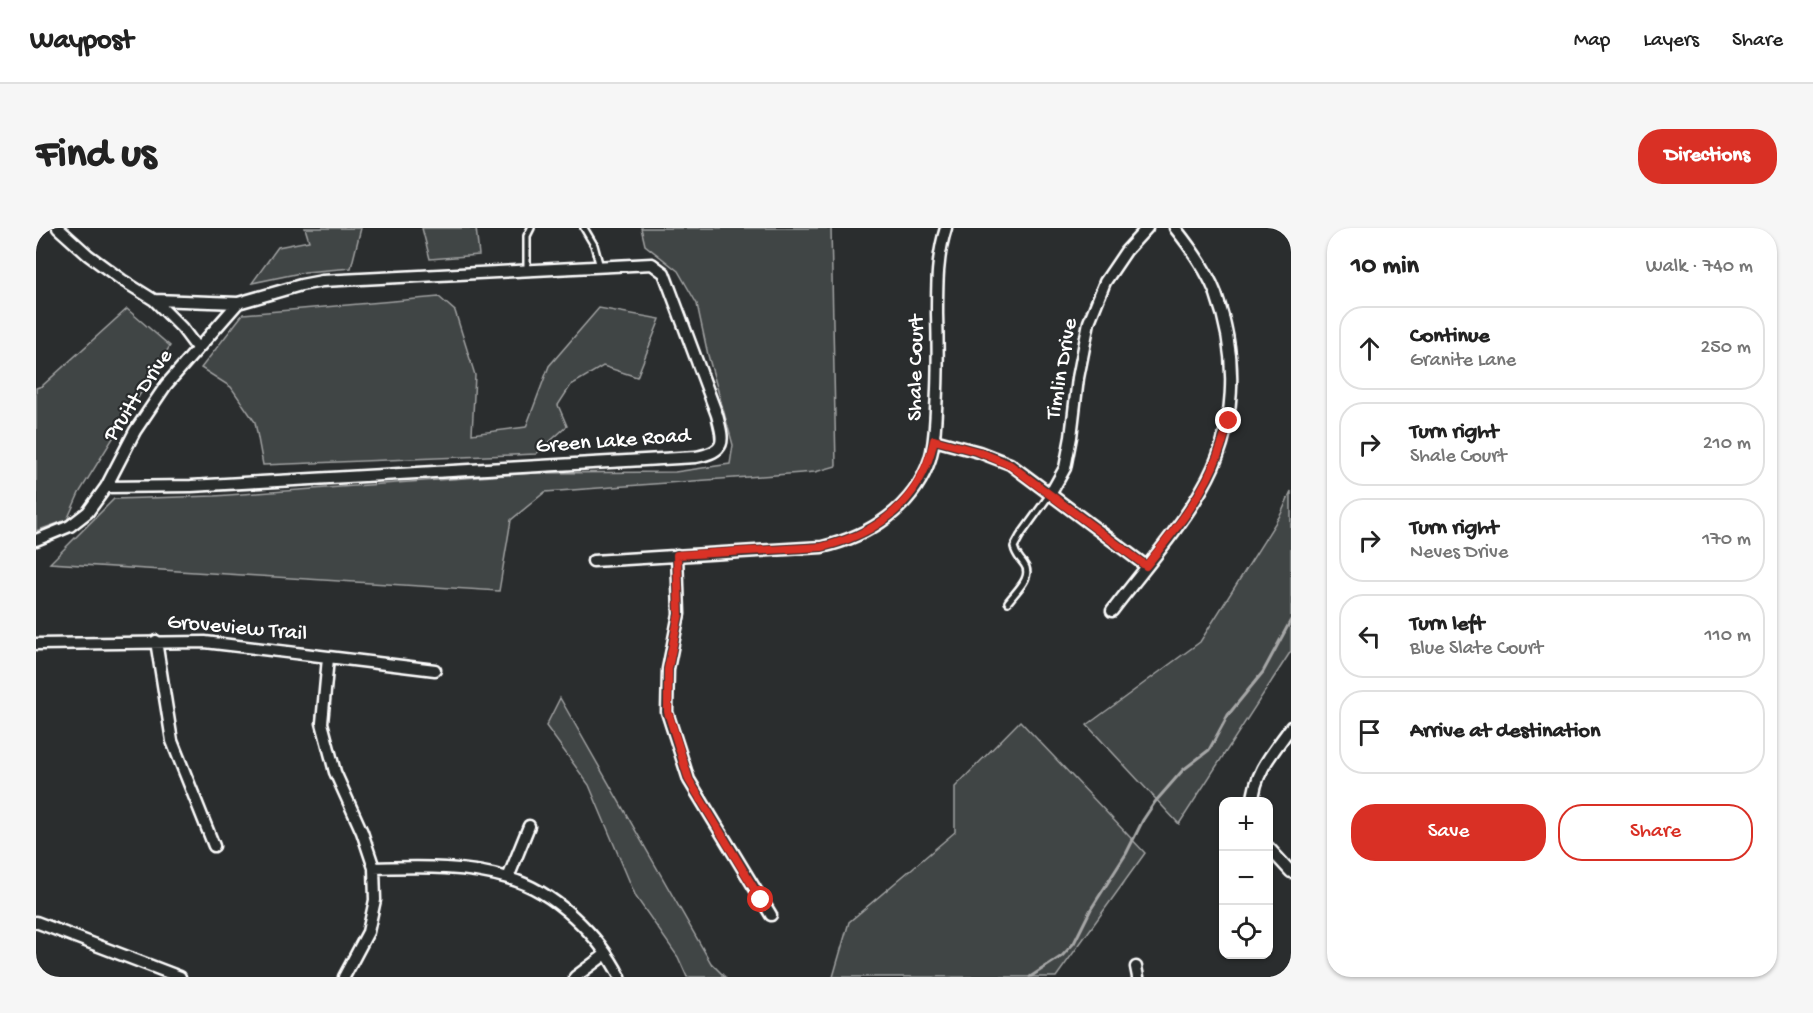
<!DOCTYPE html>
<meta charset="utf-8">
<style>
:root{--surface:#fff;--page:#f6f6f6;--text:#222;--muted:#767676;--line:#e0e0e0;--accent:#d93025}
body{margin:0;font-family:"Gochi Hand",sans-serif;background:var(--page);color:var(--text)}
.controls{position:absolute;right:18px;bottom:18px;display:grid;overflow:hidden;border-radius:12px;box-shadow:0 2px 4px #0004}
.controls button{width:54px;height:54px;display:grid;place-items:center;padding:0;border:0;border-bottom:2px solid var(--line);background:var(--surface);color:var(--text);font:30px sans-serif}
.stop{position:absolute;width:18px;height:18px;margin:-14px;border:4px solid #d93025;border-radius:50%;background:#fff}
.stop.end{background:#d93025;border-color:#fff;box-shadow:0 2px 6px #0008}
.list{margin:0;padding:0;list-style:none}
h2{display:flex;justify-content:space-between;align-items:center;height:78px;margin:0;padding:0 24px;font-size:26px}
h2 small{font-size:20px;font-weight:400;color:var(--muted)}
.list li{display:grid;grid-template-columns:39px 1fr auto;gap:18px;align-items:center;box-sizing:border-box;height:84px;margin:0 12px 12px;padding:0 12px;border:2px solid var(--line);border-radius:24px}
.list b{display:block;font-size:22px;white-space:nowrap}
.list p{margin:0;font-size:20px;white-space:nowrap;color:var(--muted)}
.list em{font-size:20px;font-style:normal;color:var(--muted)}
.actions{display:flex;gap:12px;padding:18px 24px}
.actions a{flex:1;padding:14px 0;border:2px solid var(--accent);border-radius:24px;text-align:center;font-size:21px;color:var(--accent)}
.actions .main{background:var(--accent);color:#fff}
.icon{flex:none;width:33px;height:33px;fill:none;stroke:currentColor;stroke-width:2;stroke-linecap:round;stroke-linejoin:round}
.map{position:relative;flex:none;width:1255px;height:749px;overflow:hidden;border-radius:24px}
header{display:flex;align-items:center;gap:36px;box-sizing:border-box;height:84px;padding:0 30px;background:var(--surface);border-bottom:2px solid var(--line)}
header strong{font-size:28px}
nav{display:flex;gap:33px;margin-inline-start:auto;font-size:21px}
.intro{display:flex;align-items:center;justify-content:space-between;box-sizing:border-box;height:144px;padding:0 36px}
h1{margin:0;font-size:42px}
.button{padding:15px 27px;border-radius:24px;background:var(--accent);color:#fff;font-size:21px;font-weight:700}
main{display:flex;gap:36px;padding:0 36px}
aside{flex:1;background:var(--surface);border-radius:24px;box-shadow:0 2px 4px #0004}
.map>svg:first-child{display:block}
.green{fill:#414445;stroke:#a0a2a2;stroke-width:1.5}
.lines{fill:none;stroke-linecap:round;stroke-linejoin:round}
.stream{stroke:#a6a7a7;stroke-width:3}
.service-casing{stroke:#fff;stroke-width:10}
.minor-casing{stroke:#fff;stroke-width:15}
.service{stroke:#2a2d2e;stroke-width:5}
.minor{stroke:#2a2d2e;stroke-width:10}
.route{stroke:#d93025;stroke-width:8}
.labels{text-anchor:middle;dominant-baseline:central;stroke-width:4.5;stroke-linejoin:round;paint-order:stroke}
.street-label{font-size:22px;fill:#fff;stroke:#2a2d2e}
</style>
<header>
<strong>Waypost</strong>
<nav><a>Map</a><a>Layers</a><a>Share</a></nav>
</header>
<div class="intro"><h1>Find us</h1><a class="button">Directions</a></div>
<main>
<div class="map">
<svg width="1255" height="749" viewBox="0 0 1255 749">
<rect width="100%" height="100%" fill="#2a2d2e"/>
<filter id="ink" filterUnits="userSpaceOnUse"><feTurbulence type="fractalNoise" baseFrequency=".0167" numOctaves="2"/><feDisplacementMap in="SourceGraphic" scale="12" xChannelSelector="R" yChannelSelector="G"/><feConvolveMatrix kernelMatrix="1 2 1 2 8 2 1 2 1" color-interpolation-filters="sRGB"/></filter>
<g filter="url(#ink)">
<path class="green" d="M269,0H325L315,40L269,44L216,55L242,19L273,13Z
M386,0H440L443,27L394,31Z
M605,0H795L800,238L779,244L509,264L475,292L463,363L14,335L78,271L179,268L498,245L639,244L694,236L697,217L672,127L661,76L642,43L609,17Z
M403,69L419,83L439,147L436,206L490,199L513,138L563,80L624,91L601,149L567,138L535,157L522,177L531,198L500,226L227,237L219,194L195,159L165,140L207,86Z
M91,81L134,118L43,265L31,292L0,303V160L6,158Z
M1255,263V423L1143,596L1051,497L1164,414L1245,286Z
M524,470L675,735L689,749H651L642,729L600,669L553,557L510,498Z
M984,493L1109,625L1020,749H797L813,694L919,604V559Z"/>
<g class="lines">
<path class="stream" d="M994,749L1026,728L1038,715L1055,681L1090,626L1107,592L1119,574L1147,542L1173,522L1192,487L1227,444L1255,392"/>
<g class="service-casing">
<path id="service" d="M548,0L558,17L564,39
M491,42V8L495,0
M972,374C979,364 998,349 988,336C983,329 980,328 978,319L984,308L1015,265"/>
</g>
<g class="minor-casing">
<path id="minor" d="M22,0L52,27L86,52L118,72L146,100L161,120
M898,212L943,224L974,236L1110,338
M70,259L155,258L660,229C691,223 688,214 681,187L628,45L616,36L286,53L265,57L202,75L118,72
M1015,265L1029,240L1035,209L1042,150L1053,94L1069,54L1090,23L1111,0
M0,312L34,298L52,284L70,259L99,203L130,157L202,75
M641,327L643,386L632,441L631,484L653,552L735,687
M557,333L786,319C833,308 878,280 894,231C899,215 899,198 900,182C902,150 902,118 901,86C901,56 901,28 910,0
M1076,383C1106,343 1141,305 1166,261C1201,202 1203,130 1180,66C1171,42 1155,20 1139,0
M120,413L136,513L178,618
M0,416L169,414L399,442
M292,430L286,495L299,544L326,604L338,640L339,672L332,704L308,749
M1217,574C1218,544 1239,522 1255,499
M1232,619L1255,644
M338,640C382,639 429,637 472,650C518,663 563,707 584,749
M472,650L493,598
M0,694L144,749
M1100,739L1102,749
M539,749L570,726"/>
</g>
<use href="#service" class="service"/>
<use href="#minor" class="minor"/>
</g>
</g>
<g class="lines" filter="url(#ink)">
<path class="route" d="M725,672L653,552L632,484V441L643,386L641,327L786,319C844,305 885,273 898,212L943,224L974,237L1110,338C1138,303 1168,267 1183,224C1187,214 1190,203 1193,193"/>
</g>
<g class="labels">
<g class="street-label">
<text transform="translate(881 140) rotate(-89)">Shale Court</text>
<text transform="translate(1027 141) rotate(-80)">Timlin Drive</text>
<text transform="translate(103 168) rotate(-56)">Pruitt Drive</text>
<text transform="translate(577 214) rotate(-4)">Green Lake Road</text>
<text transform="translate(201 401) rotate(5)">Groveview Trail</text>
</g>
</g>
</svg>
<div class="controls">
<button>+</button>
<button>−</button>
<button><svg class="icon" aria-label="locate" viewBox="0 0 24 24"><circle cx="12" cy="12" r="6"/><path d="M12 2v4M12 18v4M2 12h4M18 12h4"/></svg></button>
</div>
<div class="stop" style="left:725px;top:672px"></div>
<div class="stop end" style="left:1193px;top:193px"></div>
</div>
<aside>
<h2>10 min<small>Walk · 740 m</small></h2>
<ul class="list">
<li><svg class="icon" aria-label="ahead" viewBox="0 0 24 24"><path d="M12 20V5M6 11l6-6 6 6"/></svg><div><b>Continue</b><p>Granite Lane</p></div><em>250 m</em></li>
<li><svg class="icon" aria-label="right" viewBox="0 0 24 24"><path d="M7 20v-9h11M14 6l5 5-5 5"/></svg><div><b>Turn right</b><p>Shale Court</p></div><em>210 m</em></li>
<li><svg class="icon" aria-label="right" viewBox="0 0 24 24"><path d="M7 20v-9h11M14 6l5 5-5 5"/></svg><div><b>Turn right</b><p>Neves Drive</p></div><em>170 m</em></li>
<li><svg class="icon" aria-label="left" viewBox="0 0 24 24"><path d="M17 20v-9H6M10 6l-5 5 5 5"/></svg><div><b>Turn left</b><p>Blue Slate Court</p></div><em>110 m</em></li>
<li><svg class="icon" aria-label="arrive" viewBox="0 0 24 24"><path d="M6 21V4h12l-3 4 3 4H6"/></svg><div><b>Arrive at destination</b></div></li>
</ul>
<div class="actions"><a class="main">Save</a><a>Share</a></div>
</aside>
</main>
